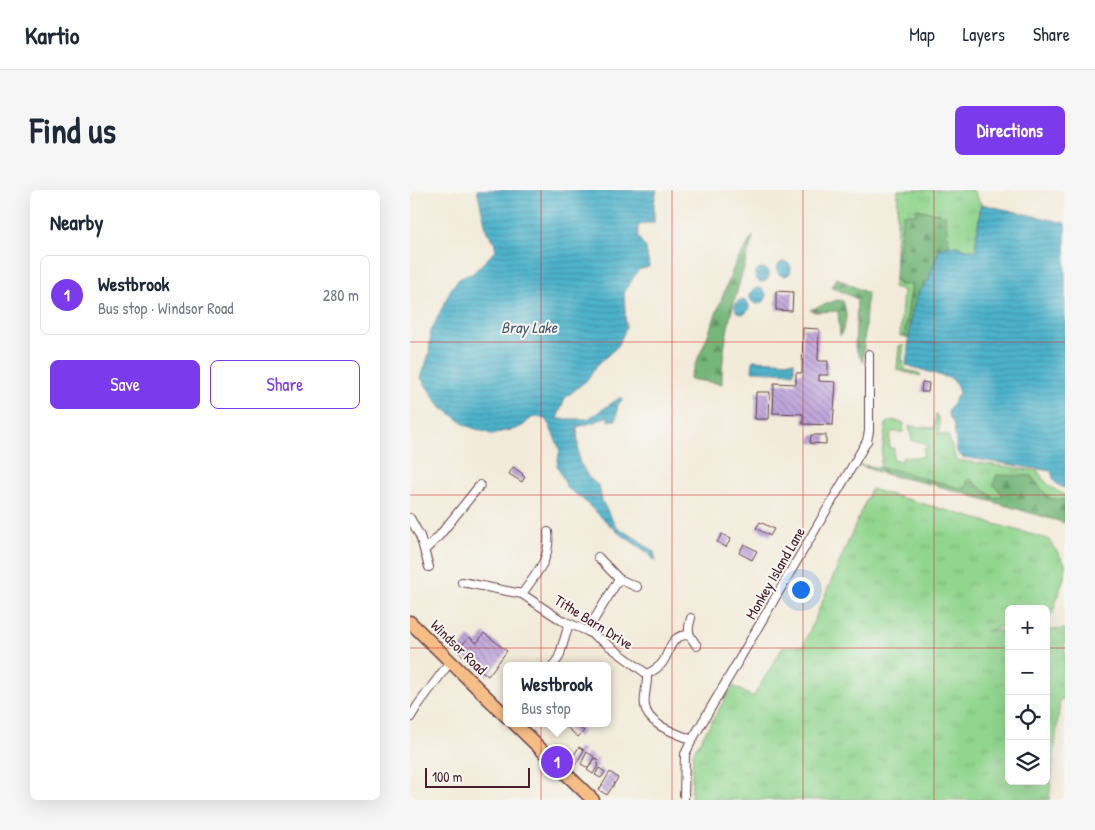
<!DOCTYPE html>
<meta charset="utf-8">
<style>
:root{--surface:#fff;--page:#f6f6f7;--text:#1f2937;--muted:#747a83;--line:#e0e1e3;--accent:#7c3aed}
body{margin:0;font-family:"Patrick Hand",sans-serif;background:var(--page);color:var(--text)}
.controls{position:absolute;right:15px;bottom:15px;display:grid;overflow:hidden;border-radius:8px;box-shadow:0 5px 20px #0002}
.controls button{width:45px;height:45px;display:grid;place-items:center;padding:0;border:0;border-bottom:1px solid var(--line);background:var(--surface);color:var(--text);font:25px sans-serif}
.scale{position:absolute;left:15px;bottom:12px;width:105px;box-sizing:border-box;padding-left:5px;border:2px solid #4a1f2b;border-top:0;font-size:14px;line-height:18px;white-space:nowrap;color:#4a1f2b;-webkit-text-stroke:4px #f6f6f2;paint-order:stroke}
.you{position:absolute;left:390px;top:399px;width:18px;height:18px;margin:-12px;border:4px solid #fff;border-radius:50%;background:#1a73e8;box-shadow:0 0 0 8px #1a73e833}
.badge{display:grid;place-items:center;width:32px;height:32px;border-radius:50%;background:var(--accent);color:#fff;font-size:16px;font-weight:700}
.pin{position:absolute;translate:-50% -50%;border:2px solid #fff;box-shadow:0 1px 5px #0006}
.popup{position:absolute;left:93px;top:472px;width:108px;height:65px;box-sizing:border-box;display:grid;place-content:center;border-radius:8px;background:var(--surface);filter:drop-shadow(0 1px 4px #0005);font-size:16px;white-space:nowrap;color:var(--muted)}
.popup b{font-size:19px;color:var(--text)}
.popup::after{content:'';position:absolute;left:50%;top:100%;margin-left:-10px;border:10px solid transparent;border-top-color:var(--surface)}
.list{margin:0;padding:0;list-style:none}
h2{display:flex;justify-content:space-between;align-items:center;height:65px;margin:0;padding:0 20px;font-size:21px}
h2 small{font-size:16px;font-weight:400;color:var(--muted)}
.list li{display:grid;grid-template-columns:32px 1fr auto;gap:15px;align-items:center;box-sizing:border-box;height:80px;margin:0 10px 10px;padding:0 10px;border:1px solid var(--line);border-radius:8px}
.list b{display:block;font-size:19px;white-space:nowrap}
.list p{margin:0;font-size:16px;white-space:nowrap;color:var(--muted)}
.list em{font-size:16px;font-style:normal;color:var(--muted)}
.actions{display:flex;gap:10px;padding:15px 20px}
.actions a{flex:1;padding:11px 0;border:1px solid var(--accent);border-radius:8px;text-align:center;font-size:18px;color:var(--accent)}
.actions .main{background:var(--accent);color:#fff}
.icon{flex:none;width:28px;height:28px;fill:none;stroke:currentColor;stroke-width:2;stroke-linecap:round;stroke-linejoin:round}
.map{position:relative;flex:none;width:655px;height:610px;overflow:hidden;border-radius:8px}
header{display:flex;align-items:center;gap:30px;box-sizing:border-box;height:70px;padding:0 25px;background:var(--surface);border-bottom:1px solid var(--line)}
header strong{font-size:24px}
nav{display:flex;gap:28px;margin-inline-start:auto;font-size:18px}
.intro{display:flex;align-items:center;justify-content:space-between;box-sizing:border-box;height:120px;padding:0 30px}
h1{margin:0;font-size:35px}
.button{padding:12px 22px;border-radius:8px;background:var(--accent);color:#fff;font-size:18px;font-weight:700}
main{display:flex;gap:30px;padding:0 30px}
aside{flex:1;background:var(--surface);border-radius:8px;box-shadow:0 5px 20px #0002}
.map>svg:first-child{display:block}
.grass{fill:url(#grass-tufts);stroke:#6e7a5c}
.forest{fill:url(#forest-firs);stroke:#5f6a52}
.water{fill:url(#water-rules);stroke:#4b687b}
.building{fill:url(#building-back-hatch)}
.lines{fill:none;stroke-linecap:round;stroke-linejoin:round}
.street-casing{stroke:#633e45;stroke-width:10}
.primary-casing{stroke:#633e45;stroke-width:15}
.street{stroke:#fff;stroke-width:8}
.primary{stroke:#f6be87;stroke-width:12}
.grid{fill:none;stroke:#d62828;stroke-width:1;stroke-opacity:0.55}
.labels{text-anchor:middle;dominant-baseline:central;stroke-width:4;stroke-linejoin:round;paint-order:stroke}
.street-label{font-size:15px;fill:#4a1f2b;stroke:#f6f6f2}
.water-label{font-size:16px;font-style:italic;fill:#4b5a6b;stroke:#f6f6f2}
</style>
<header>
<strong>Kartio</strong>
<nav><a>Map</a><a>Layers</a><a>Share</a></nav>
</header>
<div class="intro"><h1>Find us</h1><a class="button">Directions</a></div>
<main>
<aside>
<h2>Nearby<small></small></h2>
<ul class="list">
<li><span class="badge">1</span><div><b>Westbrook</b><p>Bus stop · Windsor Road</p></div><em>280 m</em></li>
</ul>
<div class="actions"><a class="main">Save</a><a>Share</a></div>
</aside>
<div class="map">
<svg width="655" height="610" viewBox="0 0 655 610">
<defs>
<pattern id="grass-tufts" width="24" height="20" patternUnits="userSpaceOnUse" patternTransform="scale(1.25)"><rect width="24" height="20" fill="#91d58e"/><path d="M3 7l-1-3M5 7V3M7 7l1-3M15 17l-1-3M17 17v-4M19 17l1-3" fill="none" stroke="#7fb67b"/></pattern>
<pattern id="forest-firs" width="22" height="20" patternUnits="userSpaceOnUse" patternTransform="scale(1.25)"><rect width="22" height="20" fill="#74b679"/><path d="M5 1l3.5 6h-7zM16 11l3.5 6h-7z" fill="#619363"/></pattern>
<pattern id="water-rules" width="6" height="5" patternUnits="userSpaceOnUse" patternTransform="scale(1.25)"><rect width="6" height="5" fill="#4cb2cb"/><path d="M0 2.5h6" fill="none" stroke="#4190a5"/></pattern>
<pattern id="building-back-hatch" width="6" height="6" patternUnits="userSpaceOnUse" patternTransform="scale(1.25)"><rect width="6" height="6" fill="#c0a8dc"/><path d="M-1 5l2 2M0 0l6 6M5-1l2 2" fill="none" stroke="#9e88b3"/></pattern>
</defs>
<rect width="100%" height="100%" fill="#f6f6f2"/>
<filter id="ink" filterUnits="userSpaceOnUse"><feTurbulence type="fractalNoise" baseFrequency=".02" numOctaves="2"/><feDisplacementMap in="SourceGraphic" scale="10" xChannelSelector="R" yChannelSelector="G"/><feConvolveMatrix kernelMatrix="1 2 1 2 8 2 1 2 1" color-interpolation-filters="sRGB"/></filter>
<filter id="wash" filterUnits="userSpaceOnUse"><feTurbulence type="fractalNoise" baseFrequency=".0096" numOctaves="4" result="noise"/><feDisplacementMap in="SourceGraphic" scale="20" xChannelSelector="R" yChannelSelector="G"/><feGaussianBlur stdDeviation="1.12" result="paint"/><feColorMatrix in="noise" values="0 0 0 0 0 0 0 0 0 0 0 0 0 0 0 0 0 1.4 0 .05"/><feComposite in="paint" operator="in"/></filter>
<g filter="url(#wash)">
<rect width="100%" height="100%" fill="#f3ebd9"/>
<path class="grass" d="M488,0H563L571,14L566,51V61L539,55L537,45L507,19V24L493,25L488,62L486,63Z
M485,88L489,95L502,94L494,147L490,146L493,100L483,97Z
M489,155H494L492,169L495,180L509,183L511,186L487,180Z
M526,224L529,229V244L538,245L546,270L628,281C634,293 643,299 655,305V310L639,309L621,286L594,305L584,308L560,290L554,299L470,278L476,234L483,230L494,233L493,242H482L480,245L479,258H484L483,269L492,271L493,267H513L514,258H518L519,256L515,255L514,252L502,251L499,236L524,238Z
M461,299L638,349L655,373V384L642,424L636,426V419H599V435L576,441L599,440V591H636V440L655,439V508L650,510L639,610H281L283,563L323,496L343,507L373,457L393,456Z"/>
<path class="forest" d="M507,19L535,25L539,55L529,59L518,91L509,101L502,122L499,148L494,147L502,94L489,95L485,88L486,63L488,62L493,24H506Z
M343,46C330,94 311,144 312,194L279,189L296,150L325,74Z
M427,88L457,103L453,172L445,158L447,109L422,97Z
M427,110L433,111C438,126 437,132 430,146L428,121L405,122L400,120Z
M449,275L480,279L554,299L559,289L584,308L593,305L583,294L587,285L621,286L639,308L655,310V333L525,295L474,284Z"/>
<path class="water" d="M67,0H247L244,12V33H235L228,36V47L236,58L239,77L228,80L214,103L216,138L208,156L188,174L177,190L155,208L147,229H178L211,207L213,210L208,214L206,230L198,231V226L185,232L167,237L169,271L179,288L189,296L192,311L206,337L227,349L244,362L246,372L238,363L206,341L170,307L157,298L147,275L150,260L137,230C117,222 122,233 108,238C98,242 95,239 84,245L57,236L36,220L32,219L11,188L19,164L21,141L42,97L48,90L54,86L62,84L86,60L84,51L77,42Z
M571,14L655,33V298C645,295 644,291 641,281L552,267L547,262L544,235L538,224L539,220L549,203L547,196L542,189L496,175L502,122L509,101L518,91L529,59L539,55L566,61V52Z
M367 79a7 7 0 1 1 14 0a7 7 0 1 1-14 0Z
M345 85a7 7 0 1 1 14 0a7 7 0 1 1-14 0Z
M340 106a8 8 0 1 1 16 0a8 8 0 1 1-16 0Z
M325 117a7 7 0 1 1 14 0a7 7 0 1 1-14 0Z
M343,170L384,172V183L342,181Z"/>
<g id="blocks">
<path class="building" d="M366,101L383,102L382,121L366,120Z
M393,138L409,139L408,171H418V185H409V191L426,192L423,235L393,234V224L363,223L364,193L386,194V183H392Z
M512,192L519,193L518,202H511Z
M346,202H360L359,229H345Z
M401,245H416V254L400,253Z
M103,277L113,284L112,285L115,287L112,292L99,284Z
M350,332L364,339L360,346L346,338Z
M312,344L321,349L316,357L307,352Z
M334,354L347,361L342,370L329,363Z
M74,443L97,461L78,486L47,461L59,447L67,453Z
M152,533H165L174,541L168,547Z
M169,557L174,560L164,577L159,573Z
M177,562L184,567L178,578L171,574Z
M185,568L189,570L187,573L189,574L183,584L177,580Z
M189,578L195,582L191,588L185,585Z
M200,582L208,588L197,605L189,600Z"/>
</g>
</g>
<g filter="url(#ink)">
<use href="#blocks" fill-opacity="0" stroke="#633e45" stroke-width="1"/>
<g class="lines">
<g class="street-casing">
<path id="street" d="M0,328L10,346L19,377
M15,360L29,346L70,295
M188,367L209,389L227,397
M52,392L112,404L151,430L177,441L194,452L237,484C238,494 233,507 235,516C238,536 267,543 282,550
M112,404C127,382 141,370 138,342
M281,428C277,442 278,444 287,456
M177,441L209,389
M143,476L149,467L159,434
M237,484C243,481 249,478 253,472C261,459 260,445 279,445
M0,528L8,515L40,472
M274,610L275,564L282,550L457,251L459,241V164"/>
</g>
<g class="primary-casing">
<path id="primary" d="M0,432L97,527
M104,533L183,610"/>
</g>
<use href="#street" class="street"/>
<use href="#primary" class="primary"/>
</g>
</g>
<path class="grid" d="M131,0V610M262,0V610M393,0V610M524,0V610M0,152H655M0,305H655M0,458H599M636,458H655"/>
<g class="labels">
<g class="street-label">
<text transform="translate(365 383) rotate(-60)">Monkey Island Lane</text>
<text transform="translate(184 432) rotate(32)">Tithe Barn Drive</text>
<text transform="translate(49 457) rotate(44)">Windsor Road</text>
</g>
<g class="water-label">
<text x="119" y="137">Bray Lake</text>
</g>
</g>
</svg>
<div class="controls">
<button>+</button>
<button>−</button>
<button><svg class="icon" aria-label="locate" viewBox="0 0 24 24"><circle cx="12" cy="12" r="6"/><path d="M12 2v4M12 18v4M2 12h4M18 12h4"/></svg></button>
<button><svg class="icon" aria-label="layers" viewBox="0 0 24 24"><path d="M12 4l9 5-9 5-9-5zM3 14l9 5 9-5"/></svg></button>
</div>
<div class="scale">100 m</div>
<div class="you"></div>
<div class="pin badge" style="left:147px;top:572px">1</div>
<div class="popup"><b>Westbrook</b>Bus stop</div>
</div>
</main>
